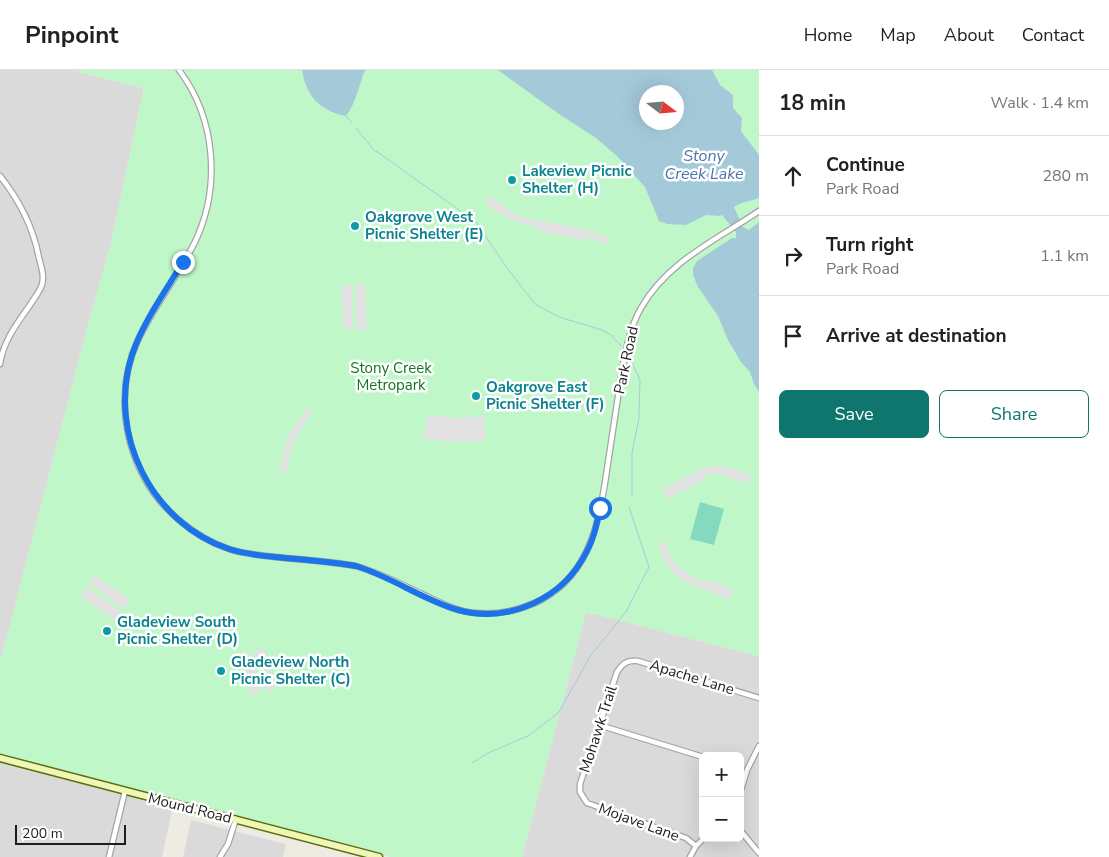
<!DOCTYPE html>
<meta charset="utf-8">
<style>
:root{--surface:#fff;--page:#f2f2f2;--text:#222;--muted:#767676;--line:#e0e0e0;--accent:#0f766e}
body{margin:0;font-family:"Nunito Sans",sans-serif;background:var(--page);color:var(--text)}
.controls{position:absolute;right:15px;bottom:15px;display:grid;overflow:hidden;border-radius:8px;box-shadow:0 5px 20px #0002}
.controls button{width:45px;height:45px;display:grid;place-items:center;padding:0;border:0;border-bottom:1px solid var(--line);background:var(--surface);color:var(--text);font:25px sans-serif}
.compass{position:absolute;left:639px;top:15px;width:45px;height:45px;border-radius:50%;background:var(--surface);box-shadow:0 5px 20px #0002;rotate:106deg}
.scale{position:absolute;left:15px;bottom:12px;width:111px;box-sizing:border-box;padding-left:5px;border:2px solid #1d1d1d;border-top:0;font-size:14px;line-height:18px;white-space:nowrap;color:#1d1d1d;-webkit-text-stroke:4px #fff;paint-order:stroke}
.stop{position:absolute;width:15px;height:15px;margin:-11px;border:4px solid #1a73e8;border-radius:50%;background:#fff}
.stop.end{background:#1a73e8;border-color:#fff;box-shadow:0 1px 5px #0008}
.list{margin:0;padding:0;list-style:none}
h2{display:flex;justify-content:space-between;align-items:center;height:65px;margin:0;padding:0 20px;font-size:21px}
h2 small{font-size:16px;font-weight:400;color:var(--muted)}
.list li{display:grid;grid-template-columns:32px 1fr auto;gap:15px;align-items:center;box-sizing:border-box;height:80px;padding:0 20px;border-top:1px solid var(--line)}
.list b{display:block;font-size:19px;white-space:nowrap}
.list p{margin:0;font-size:16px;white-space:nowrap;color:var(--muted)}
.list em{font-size:16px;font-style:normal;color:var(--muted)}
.actions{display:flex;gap:10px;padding:15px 20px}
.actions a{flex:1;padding:11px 0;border:1px solid var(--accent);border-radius:8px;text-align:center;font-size:18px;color:var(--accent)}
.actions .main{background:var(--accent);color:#fff}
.icon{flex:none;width:28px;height:28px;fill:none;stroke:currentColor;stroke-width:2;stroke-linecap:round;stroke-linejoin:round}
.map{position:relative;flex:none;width:759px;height:787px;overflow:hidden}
header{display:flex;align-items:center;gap:30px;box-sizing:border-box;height:70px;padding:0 25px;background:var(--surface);border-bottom:1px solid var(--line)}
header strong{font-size:24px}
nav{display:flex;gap:28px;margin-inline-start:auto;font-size:18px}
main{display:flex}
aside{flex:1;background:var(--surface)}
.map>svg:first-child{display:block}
.residential{fill:#dbdada;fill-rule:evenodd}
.park{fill:#c0f7c9;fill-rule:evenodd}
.pitch{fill:#83dabf}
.parking{fill:#e1e1e1}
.water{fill:#a4cada;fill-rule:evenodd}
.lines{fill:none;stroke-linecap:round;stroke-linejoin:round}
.stream{stroke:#a4cada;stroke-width:1}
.street-casing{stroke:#a4a4a4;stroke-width:7}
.secondary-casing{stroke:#5c6e09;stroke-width:9}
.street{stroke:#fff;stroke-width:4.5}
.secondary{stroke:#eff7b8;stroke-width:6}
.route{stroke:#1a73e8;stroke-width:6}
.culture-dot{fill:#0f9aa8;stroke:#fff;stroke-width:2}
.labels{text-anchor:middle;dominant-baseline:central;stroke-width:5;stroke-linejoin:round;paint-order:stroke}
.culture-label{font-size:15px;font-weight:bold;fill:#0d838f;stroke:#fff;text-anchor:start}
.street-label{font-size:15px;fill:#1d1d1d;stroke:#fff}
.park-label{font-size:15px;fill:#0f761f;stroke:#fff}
.water-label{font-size:16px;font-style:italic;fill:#4d74a8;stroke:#fff}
</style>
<header>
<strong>Pinpoint</strong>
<nav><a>Home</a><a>Map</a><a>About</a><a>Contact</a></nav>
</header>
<main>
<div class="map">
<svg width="759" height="787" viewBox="0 0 759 787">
<rect width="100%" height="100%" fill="#eeebe3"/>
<path class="residential" d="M0,0H71L144,18L111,173L90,247L0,593Z
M586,542L759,586V787H522ZM703,686H740V768H703Z
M0,693L173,737L162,787H0Z
M191,750L286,774L283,787H183Z"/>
<path class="park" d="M71,0H759V586L586,542L522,787H390L0,686V593L90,247L111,173L144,18ZM646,22H676V52H646Z"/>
<path class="pitch" d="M700,432L724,439L714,475L690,469Z"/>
<path class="parking" d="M489,126L516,145L524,148L581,158L610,168L606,174L587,167L585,170L540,162V158L514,151L495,141L484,132Z
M365,214L367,260H357L355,214Z
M352,215L353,259H344L341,216Z
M309,337L314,342L305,352L295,369L291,380L287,402H280L281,392L288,366Z
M428,345L456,348L483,346L486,371L448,372L423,368Z
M722,396L751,404L749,413L725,407V404L712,403L705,405L706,408L668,429L662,420L698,400L706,397Z
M665,472L669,484L675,493L693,508L705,513L706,510L717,513L734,520L729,529L687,513L674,503L666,493L659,479L658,473Z
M95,505L130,530L124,539L89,513Z
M87,517L122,542L116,551L80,526Z
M265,578L275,619L265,622L255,581Z
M250,582L260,623L250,626L240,585Z"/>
<path class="water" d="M302,0H365C359,15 356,33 346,46C320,41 306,26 302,0Z
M498,0H712L720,15L733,25V38L742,48L741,61L759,85V128C750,132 742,131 734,137L743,157L749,160L759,152V322L754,314L750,302L741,292L728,270L718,246L698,217L693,205V198L697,191L732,168H736V162L722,145L719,146L706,145L686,155L667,154L659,151L645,117L617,86L596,68L556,42ZM646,22H676V52H646Z"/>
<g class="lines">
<path class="stream" d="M346,46L352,53
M356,58L373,79L476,152L507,198L535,234L559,247L602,260L611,265L621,276
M629,286L640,310L639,348L632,383V425
M472,693L488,683L530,665L559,642L591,585L626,542L649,497L629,437"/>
<g class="street-casing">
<path id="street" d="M179,0C216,49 221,117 195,172C178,206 154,236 138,270C117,315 122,369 146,411C164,442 196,468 229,479C247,485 267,486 285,488C309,490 333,492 356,496C380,503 401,514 422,524C439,532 457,542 476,543C499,545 521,540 541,530C595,502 601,439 609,386C613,359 617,333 621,307C625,284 629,259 641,238C667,192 716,170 759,141
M0,106C20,131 33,156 39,188C42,199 46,211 39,221C25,245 4,265 0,294
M599,655L703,687
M740,723L747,700L759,676
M740,760L759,783
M696,776L686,768L587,733L580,722V714L617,602C623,593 627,590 638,591L759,628
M109,787L125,721
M220,787L228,774L236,749
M690,787L696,776L704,768"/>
</g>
<g class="secondary-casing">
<path id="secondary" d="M0,688L379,787"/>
</g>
<use href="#street" class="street"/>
<use href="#secondary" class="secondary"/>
</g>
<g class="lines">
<path class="route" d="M183,192C165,222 143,252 132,285C107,363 151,453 229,479C247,485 266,486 285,488C309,490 333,492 356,496C392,507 423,530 458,540C510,554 564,528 587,481C594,468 597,453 600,438"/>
</g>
<g class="culture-dot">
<circle cx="512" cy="110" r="5"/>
<circle cx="355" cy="156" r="5"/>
<circle cx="476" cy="326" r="5"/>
<circle cx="107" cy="561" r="5"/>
<circle cx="221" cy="601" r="5"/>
</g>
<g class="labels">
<g class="culture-label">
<text x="522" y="101">Lakeview Picnic<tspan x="522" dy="17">Shelter (H)</tspan></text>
<text x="365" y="147">Oakgrove West<tspan x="365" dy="17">Picnic Shelter (E)</tspan></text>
<text x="486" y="317">Oakgrove East<tspan x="486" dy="17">Picnic Shelter (F)</tspan></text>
<text x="117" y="552">Gladeview South<tspan x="117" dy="17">Picnic Shelter (D)</tspan></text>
<text x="231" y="592">Gladeview North<tspan x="231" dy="17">Picnic Shelter (C)</tspan></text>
</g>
<g class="street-label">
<text transform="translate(626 290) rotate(-78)">Park Road</text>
<text transform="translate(692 607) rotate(17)">Apache Lane</text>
<text transform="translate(598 659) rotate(-72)">Mohawk Trail</text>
<text transform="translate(190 738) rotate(14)">Mound Road</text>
<text transform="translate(639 752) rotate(20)">Mojave Lane</text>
</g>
<g class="park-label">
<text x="391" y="298">Stony Creek<tspan x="391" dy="17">Metropark</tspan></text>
</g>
<g class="water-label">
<text x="704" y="86">Stony<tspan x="704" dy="18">Creek Lake</tspan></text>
</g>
</g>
</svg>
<div class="controls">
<button>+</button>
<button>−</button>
</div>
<svg class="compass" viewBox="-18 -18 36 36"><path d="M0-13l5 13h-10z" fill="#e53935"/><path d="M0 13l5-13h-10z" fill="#767676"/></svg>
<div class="scale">200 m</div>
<div class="stop" style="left:600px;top:438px"></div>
<div class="stop end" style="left:183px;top:192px"></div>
</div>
<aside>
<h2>18 min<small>Walk · 1.4 km</small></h2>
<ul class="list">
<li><svg class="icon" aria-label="ahead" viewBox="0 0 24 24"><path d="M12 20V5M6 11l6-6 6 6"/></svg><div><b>Continue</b><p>Park Road</p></div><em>280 m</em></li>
<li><svg class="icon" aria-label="right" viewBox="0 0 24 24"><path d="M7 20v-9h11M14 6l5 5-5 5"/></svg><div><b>Turn right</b><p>Park Road</p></div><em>1.1 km</em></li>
<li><svg class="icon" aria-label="arrive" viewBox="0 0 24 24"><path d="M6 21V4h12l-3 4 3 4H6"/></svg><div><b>Arrive at destination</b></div></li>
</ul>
<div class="actions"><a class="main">Save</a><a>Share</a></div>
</aside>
</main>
